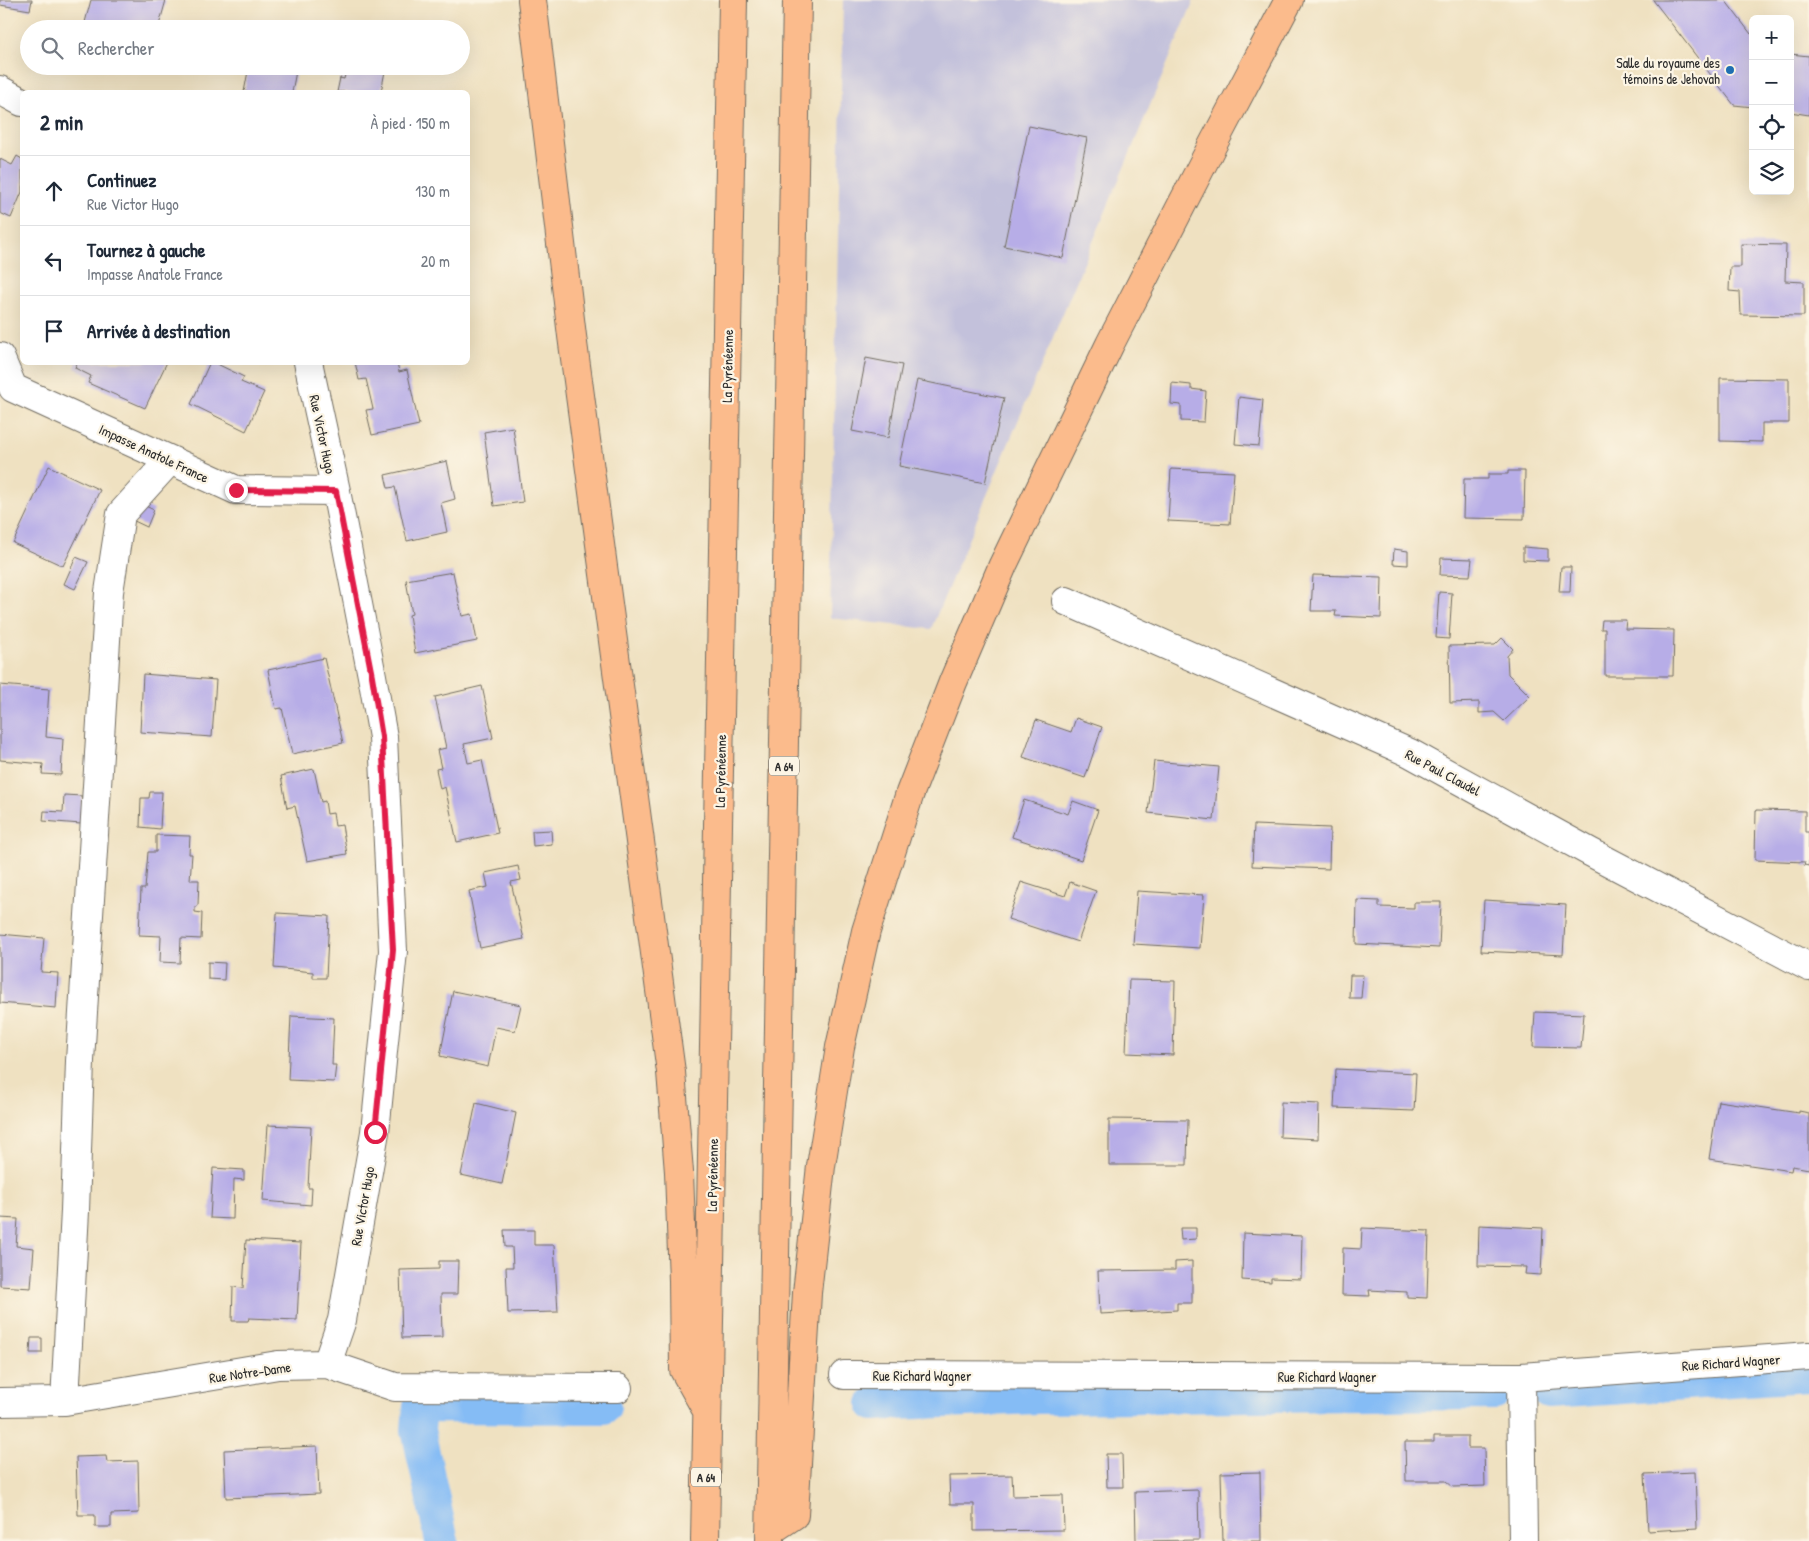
<!DOCTYPE html>
<html lang="fr">
<meta charset="utf-8">
<style>
:root{--surface:#fff;--page:#f2f2f3;--text:#1f2937;--muted:#747a83;--line:#e0e1e3}
body{margin:0;font-family:"Patrick Hand",sans-serif;background:var(--page);color:var(--text)}
.controls{position:absolute;right:15px;top:15px;display:grid;overflow:hidden;border-radius:8px;box-shadow:0 5px 20px #0002}
.controls button{width:45px;height:45px;display:grid;place-items:center;padding:0;border:0;border-bottom:1px solid var(--line);background:var(--surface);color:var(--text);font:25px sans-serif}
.stop{position:absolute;width:15px;height:15px;margin:-11px;border:4px solid #e11d48;border-radius:50%;background:#fff}
.stop.end{background:#e11d48;border-color:#fff;box-shadow:0 1px 5px #0008}
.list{margin:0;padding:0;list-style:none}
h2{display:flex;justify-content:space-between;align-items:center;height:65px;margin:0;padding:0 20px;font-size:21px}
h2 small{font-size:16px;font-weight:400;color:var(--muted)}
.list li{display:grid;grid-template-columns:32px 1fr auto;gap:15px;align-items:center;box-sizing:border-box;height:70px;padding:0 20px;border-top:1px solid var(--line)}
.list b{display:block;font-size:19px;white-space:nowrap}
.list p{margin:0;font-size:16px;white-space:nowrap;color:var(--muted)}
.list em{font-size:16px;font-style:normal;color:var(--muted)}
.icon{flex:none;width:28px;height:28px;fill:none;stroke:currentColor;stroke-width:2;stroke-linecap:round;stroke-linejoin:round}
.map{position:relative;flex:none;width:1809px;height:1541px;overflow:hidden}
.search{position:absolute;background:var(--surface);box-shadow:0 5px 20px #0002;left:20px;top:20px;width:450px;height:55px;display:flex;align-items:center;gap:12px;box-sizing:border-box;padding:0 18px;border-radius:28px;color:var(--muted);font-size:19px}
.panel{position:absolute;background:var(--surface);box-shadow:0 5px 20px #0002;left:20px;top:90px;width:450px;height:275px;border-radius:8px}
.map>svg:first-child{display:block}
.industrial{fill:#c3c1db}
.lines{fill:none;stroke-linecap:round;stroke-linejoin:round}
.canal{stroke:#85bcf5;stroke-width:34}
.building{fill:#b7ade7}
.minor-casing{stroke:#706b60;stroke-width:30}
.motorway-casing{stroke:#706b60;stroke-width:30}
.minor{stroke:#fff;stroke-width:28}
.motorway{stroke:#fbbb8c;stroke-width:28}
.route{stroke:#e11d48;stroke-width:6}
.poi-dot{fill:#1f6fb2;stroke:#fcf5e5;stroke-width:2}
.labels{text-anchor:middle;dominant-baseline:central;stroke-width:4.5;stroke-linejoin:round;paint-order:stroke}
.shield{fill:#fcf5e5;stroke:#6a6863;stroke-width:1}
.shield-label{font-size:12px;font-weight:bold;fill:#2b2b2b}
.poi-label{font-size:14px;fill:#2b2b2b;stroke:#fcf5e5;text-anchor:end}
.street-label{font-size:14px;fill:#2b2b2b;stroke:#fcf5e5}
</style>
<div class="map">
<svg width="1809" height="1541" viewBox="0 0 1809 1541">
<rect width="100%" height="100%" fill="#fcf5e5"/>
<filter id="ink" filterUnits="userSpaceOnUse"><feTurbulence type="fractalNoise" baseFrequency=".02" numOctaves="2"/><feDisplacementMap in="SourceGraphic" scale="10" xChannelSelector="R" yChannelSelector="G"/><feConvolveMatrix kernelMatrix="1 2 1 2 8 2 1 2 1" color-interpolation-filters="sRGB"/></filter>
<filter id="wash" filterUnits="userSpaceOnUse"><feTurbulence type="fractalNoise" baseFrequency=".0096" numOctaves="4" result="noise"/><feDisplacementMap in="SourceGraphic" scale="20" xChannelSelector="R" yChannelSelector="G"/><feGaussianBlur stdDeviation="1.12" result="paint"/><feColorMatrix in="noise" values="0 0 0 0 0 0 0 0 0 0 0 0 0 0 0 0 0 1.4 0 .05"/><feComposite in="paint" operator="in"/></filter>
<g filter="url(#wash)">
<rect width="100%" height="100%" fill="#efe1c1"/>
<path class="industrial" d="M843,0H1194L931,629L830,618Z"/>
<g class="lines">
<path class="canal" d="M1548,1392L1809,1375
M874,1404L1038,1397L1494,1393
M442,1541L418,1430L420,1406L604,1407"/>
</g>
<g id="blocks">
<path class="building" d="M0,0H32L30,10L0,5Z
M91,0H166L158,29H95L84,26Z
M1653,0H1725L1751,34L1753,32V107L1734,105Z
M1790,54L1809,56V115L1790,112Z
M249,66H297L292,92H244Z
M347,66H386L381,92H337L340,78L344,79Z
M1029,126L1087,138L1063,258L1004,246Z
M17,156L22,159V192L11,218L0,213V159L12,165Z
M1741,244L1786,245L1785,281L1804,282V316L1741,315L1740,292L1729,291L1730,267H1741Z
M866,358L902,365L888,438L852,431Z
M77,362H167L145,408L88,383L91,376L75,368Z
M210,362H213L244,377L241,382L264,392L246,431L191,404Z
M355,362H397L399,372L407,370L419,425L372,435L366,410L373,409L366,379L359,380Z
M1720,378L1789,379V423H1762V442L1720,441Z
M917,380L1004,398L985,483L899,466Z
M1172,383L1191,385V389L1206,391L1204,422L1181,421V405L1171,404Z
M1239,397L1263,400L1259,446L1235,444Z
M513,427L523,502L494,506L484,432Z
M447,461L455,499L441,503L447,532L407,541L395,487L388,488L385,475Z
M49,466L100,490L63,566L13,543Z
M1171,469L1234,472L1230,524L1168,521Z
M1508,471H1525L1524,519L1463,518L1464,479H1488V474H1508Z
M137,502L154,510L147,527L130,519Z
M1523,547L1548,549V561L1523,560Z
M1394,549L1408,551V565L1393,564Z
M76,557L88,562L75,589L64,584Z
M1441,558L1472,559L1470,576L1440,575Z
M1561,567H1571L1570,592H1559Z
M453,572L462,616L472,614L477,641L415,653L409,615L412,614L406,580Z
M1313,575L1382,577L1381,618L1335,616L1336,611H1311Z
M1439,592L1452,593L1449,639L1436,638Z
M1602,620H1626L1625,629L1674,630L1673,676H1605V629H1601Z
M1502,638L1513,649L1507,656L1508,674L1530,696L1504,721L1494,712L1479,713V702L1450,703L1449,646L1495,645Z
M324,658L343,743L292,754L282,708L276,709L268,670Z
M143,674L216,680L212,737L140,732Z
M0,685L49,689L46,737L63,739L61,775L42,774L43,764L0,760Z
M482,686L493,738L464,744L468,763L482,760L498,833L457,842L445,787L440,789L436,769L441,768L437,750L446,748L435,697Z
M1076,718L1102,727L1085,778L1023,757L1036,720L1071,732Z
M1154,761L1219,767L1214,820L1148,813Z
M314,769L321,802L325,801L327,814L333,813L335,826L342,825L347,854L307,861L295,806L287,808L281,776Z
M150,792H162L160,829L140,827L141,798H149Z
M64,795L82,796L81,824L43,821L44,811L63,812Z
M1024,800L1068,814L1073,801L1098,810L1081,860L1012,837Z
M1756,810L1805,811V832H1809V866L1804,865L1805,862L1755,860Z
M1254,825L1330,828L1329,869L1252,866Z
M551,830L552,844L533,846L532,831Z
M156,835L190,836L189,854H192L190,880H199L198,905L195,907V912L202,913L201,939L181,938L180,963L160,962L161,936L139,935L141,889H145L148,852H156Z
M518,866L521,880L511,882L524,939L480,948L469,891L488,887L485,873Z
M1021,882L1065,896L1070,882L1096,891L1078,942L1008,919Z
M1137,891L1204,895L1200,948L1133,944Z
M1357,900L1379,901V907L1414,908V902H1441L1439,948L1356,944Z
M1484,900L1566,905L1563,955L1481,951Z
M277,913L329,916L326,978H313V972L274,968Z
M0,934L44,938L41,972L58,973L56,1008L0,1003Z
M208,962L225,963L224,980L208,979Z
M1350,975H1363L1361,998H1349Z
M1129,980L1175,981L1173,1055L1126,1053Z
M453,991L521,1005L515,1031L496,1027L488,1067L440,1056Z
M1535,1012L1584,1014L1581,1048L1533,1047Z
M291,1016L334,1018L332,1065H336L334,1082L288,1080Z
M1336,1069L1416,1073L1414,1111L1334,1108Z
M1718,1101L1799,1113V1111L1809,1113V1169L1792,1166L1791,1171L1709,1159Z
M1281,1102L1319,1104L1318,1139L1280,1137Z
M476,1103L516,1113L502,1184L461,1175Z
M1109,1119L1188,1120L1187,1165H1109Z
M268,1125L311,1127L308,1188H312L311,1205L263,1201Z
M213,1168L244,1170V1180L234,1179L233,1219L210,1218Z
M0,1218L18,1219L16,1246L34,1248L31,1288L0,1286Z
M1479,1225L1543,1228L1541,1275L1525,1274L1526,1267L1478,1266Z
M1180,1228H1196V1239L1181,1240Z
M1362,1228L1429,1231L1427,1298L1407,1297V1292L1369,1290L1370,1296L1342,1295L1343,1248L1361,1249Z
M504,1230H534V1245H554L558,1312L508,1313L506,1267H513L512,1247H505Z
M1243,1233L1302,1236L1301,1279L1271,1278V1282L1242,1280Z
M246,1240L301,1243L297,1320L249,1318L248,1321H232L233,1287L243,1288Z
M439,1261H458L457,1294H441L442,1337L402,1338L400,1270L439,1269Z
M1192,1261V1303H1177V1310L1100,1314L1098,1271L1175,1270V1262Z
M31,1338H42V1353H30Z
M1434,1436H1468V1448H1484L1485,1486L1453,1487L1446,1481H1406L1405,1442H1434Z
M317,1446L319,1494L226,1498L224,1450Z
M1106,1454H1122L1123,1487H1107Z
M106,1456L107,1462L138,1461L139,1513L111,1514V1527H95V1515H78L76,1457Z
M1260,1472L1261,1541H1223L1221,1473Z
M1695,1472L1697,1528L1648,1531L1645,1474Z
M1012,1475L1013,1496L1063,1495L1064,1530L974,1531V1504H950L949,1476Z
M1198,1490L1199,1540L1136,1541L1135,1492Z"/>
</g>
</g>
<g filter="url(#ink)">
<use href="#blocks" fill-opacity="0" stroke="#706b60" stroke-width="1"/>
<g class="lines">
<g class="minor-casing">
<path id="minor" d="M0,90L22,102
M0,357L13,388L236,490L336,491
M308,362L336,491L372,676L383,737L393,951L375,1132L342,1320L327,1364
M1066,601L1410,753L1590,852L1809,967
M844,1375L1521,1377L1809,1356
M1521,1377L1523,1541
M65,1401L75,1211L80,1061L109,592L121,514L170,460
M0,1402L65,1401L278,1365L327,1364L395,1387L618,1388"/>
</g>
<g class="motorway-casing">
<path id="motorway" d="M532,0L572,336L671,1072L679,1172L683,1281L684,1370L707,1411
M770,1531L794,1515L807,1293L821,1166L840,1047L866,931L910,793L953,682L1003,565L1110,344L1212,146L1289,0
M705,1541L733,0
M770,1541L797,0"/>
</g>
<use href="#minor" class="minor"/>
<use href="#motorway" class="motorway"/>
</g>
</g>
<g class="lines" filter="url(#ink)">
<path class="route" d="M236,490L336,491L372,676L382,737L393,950L375,1132"/>
</g>
<circle class="poi-dot" cx="1730" cy="70" r="5"/>
<g class="labels">
<g class="shield">
<rect x="769" y="756.5" width="30" height="19" rx="4"/>
<rect x="691" y="1467.5" width="30" height="19" rx="4"/>
</g>
<g class="shield-label">
<text x="784" y="766">A 64</text>
<text x="706" y="1477">A 64</text>
</g>
<g class="poi-label">
<text x="1720" y="62">Salle du royaume des<tspan x="1720" dy="16">témoins de Jehovah</tspan></text>
</g>
<g class="street-label">
<text transform="translate(727 366) rotate(-89)">La Pyrénéenne</text>
<text transform="translate(323 434) rotate(78)">Rue Victor Hugo</text>
<text transform="translate(154 453) rotate(25)">Impasse Anatole France</text>
<text transform="translate(720 771) rotate(-89)">La Pyrénéenne</text>
<text transform="translate(1443 772) rotate(28)">Rue Paul Claudel</text>
<text transform="translate(712 1175) rotate(-89)">La Pyrénéenne</text>
<text transform="translate(362 1206) rotate(-80)">Rue Victor Hugo</text>
<text transform="translate(1731 1362) rotate(-4)">Rue Richard Wagner</text>
<text transform="translate(250 1372) rotate(-8)">Rue Notre-Dame</text>
<text x="922" y="1375">Rue Richard Wagner</text>
<text x="1327" y="1376">Rue Richard Wagner</text>
</g>
</g>
</svg>
<div class="controls">
<button>+</button>
<button>−</button>
<button><svg class="icon" aria-label="locate" viewBox="0 0 24 24"><circle cx="12" cy="12" r="6"/><path d="M12 2v4M12 18v4M2 12h4M18 12h4"/></svg></button>
<button><svg class="icon" aria-label="layers" viewBox="0 0 24 24"><path d="M12 4l9 5-9 5-9-5zM3 14l9 5 9-5"/></svg></button>
</div>
<div class="stop" style="left:375px;top:1132px"></div>
<div class="stop end" style="left:236px;top:490px"></div>
<div class="search"><svg class="icon" aria-label="search" viewBox="0 0 24 24"><circle cx="10" cy="10" r="6"/><path d="M15 15l6 6"/></svg>Rechercher</div>
<section class="panel">
<h2>2 min<small>À pied · 150 m</small></h2>
<ul class="list">
<li><svg class="icon" aria-label="ahead" viewBox="0 0 24 24"><path d="M12 20V5M6 11l6-6 6 6"/></svg><div><b>Continuez</b><p>Rue Victor Hugo</p></div><em>130 m</em></li>
<li><svg class="icon" aria-label="left" viewBox="0 0 24 24"><path d="M17 20v-9H6M10 6l-5 5 5 5"/></svg><div><b>Tournez à gauche</b><p>Impasse Anatole France</p></div><em>20 m</em></li>
<li><svg class="icon" aria-label="arrive" viewBox="0 0 24 24"><path d="M6 21V4h12l-3 4 3 4H6"/></svg><div><b>Arrivée à destination</b></div></li>
</ul>
</section>
</div>
